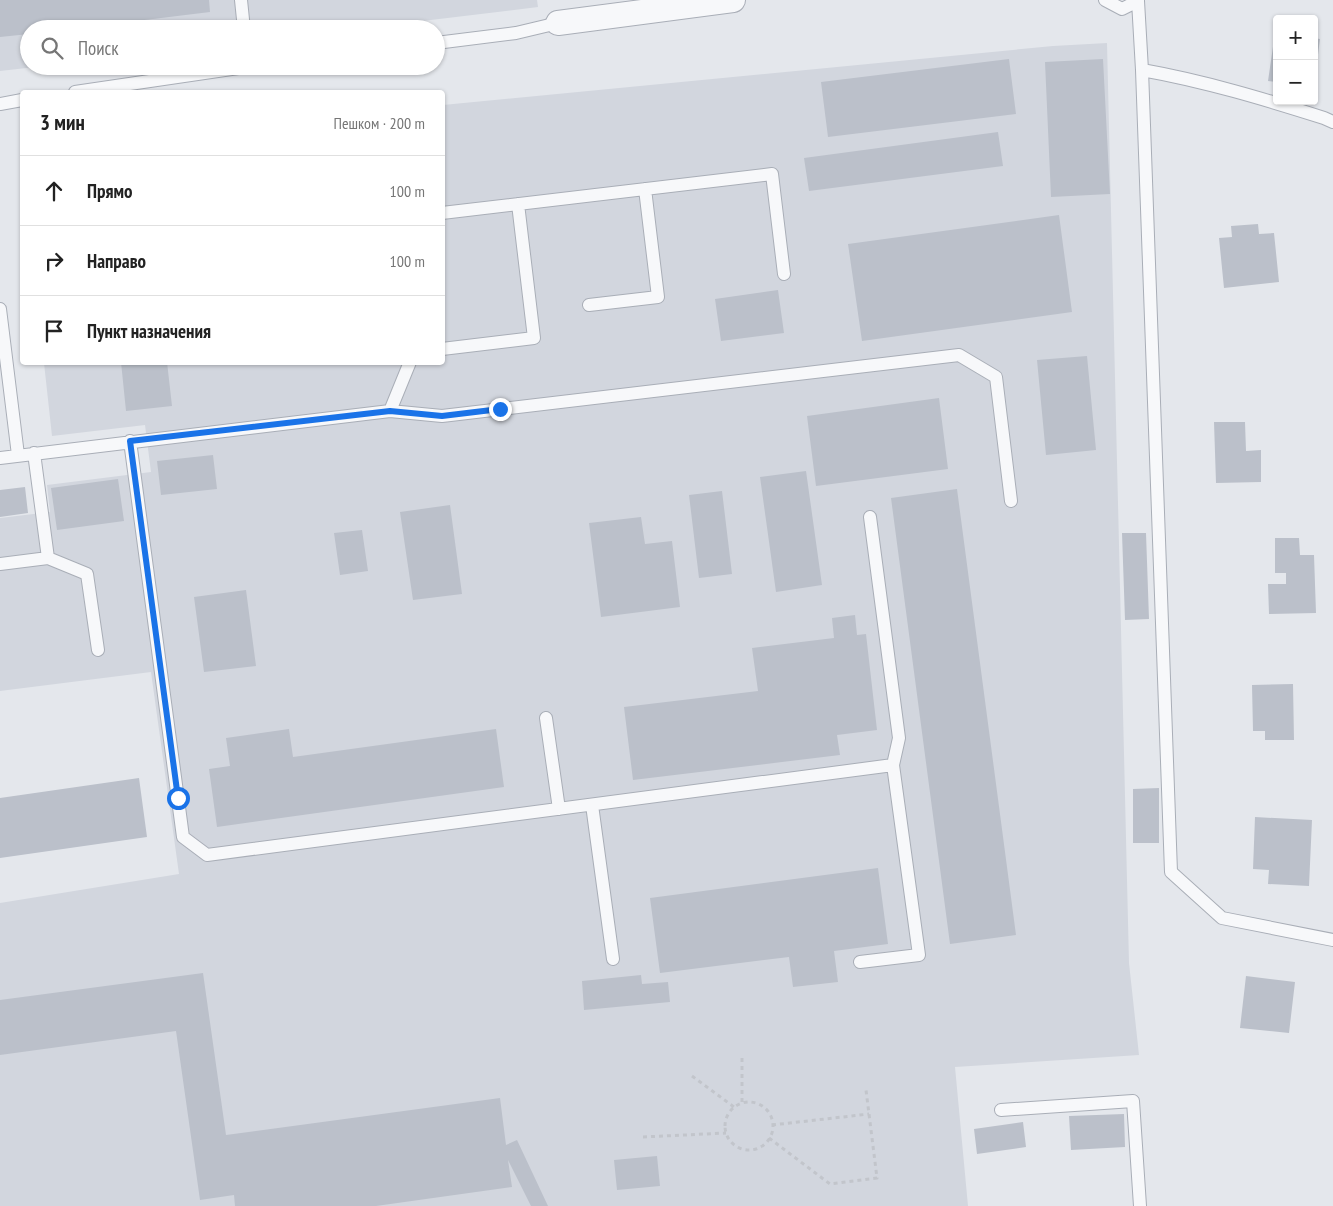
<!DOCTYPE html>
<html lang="ru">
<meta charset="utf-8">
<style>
:root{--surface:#fff;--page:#f2f2f2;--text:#222;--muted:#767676;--line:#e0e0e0}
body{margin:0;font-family:"PT Sans Narrow",sans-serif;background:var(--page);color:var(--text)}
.controls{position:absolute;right:15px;top:15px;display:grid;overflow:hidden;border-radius:5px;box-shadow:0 1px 4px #0004}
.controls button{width:45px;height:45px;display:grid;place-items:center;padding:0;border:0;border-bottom:1px solid var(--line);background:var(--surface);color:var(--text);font:25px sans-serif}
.stop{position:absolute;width:15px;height:15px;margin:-11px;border:4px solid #1a73e8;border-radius:50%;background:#fff}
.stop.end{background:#1a73e8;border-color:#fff;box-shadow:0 1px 5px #0008}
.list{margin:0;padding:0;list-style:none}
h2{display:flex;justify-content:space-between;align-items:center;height:65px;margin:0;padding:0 20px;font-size:21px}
h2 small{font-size:16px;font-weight:400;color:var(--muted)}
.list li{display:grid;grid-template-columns:32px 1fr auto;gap:15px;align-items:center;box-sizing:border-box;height:70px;padding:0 20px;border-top:1px solid var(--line)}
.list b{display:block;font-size:19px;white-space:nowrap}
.list em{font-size:16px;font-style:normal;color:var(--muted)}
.icon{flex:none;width:28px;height:28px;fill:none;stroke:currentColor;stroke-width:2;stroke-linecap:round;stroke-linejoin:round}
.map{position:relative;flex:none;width:1333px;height:1206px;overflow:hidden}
.search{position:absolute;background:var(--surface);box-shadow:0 1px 4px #0004;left:20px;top:20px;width:425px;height:55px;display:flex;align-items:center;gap:12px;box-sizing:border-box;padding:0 18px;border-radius:28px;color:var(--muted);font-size:19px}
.panel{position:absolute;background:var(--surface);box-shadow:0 1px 4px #0004;left:20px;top:90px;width:425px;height:275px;border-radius:5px}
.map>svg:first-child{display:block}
.built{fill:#d2d6de}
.building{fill:#bbc0ca}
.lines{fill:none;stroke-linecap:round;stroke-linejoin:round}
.service-casing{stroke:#a9aeb7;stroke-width:14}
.minor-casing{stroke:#a9aeb7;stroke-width:26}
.path{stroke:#c2c5cb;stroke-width:3;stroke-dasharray:4 4;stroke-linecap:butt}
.service{stroke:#f7f8fa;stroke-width:12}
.minor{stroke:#f7f8fa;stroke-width:24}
.route{stroke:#1a73e8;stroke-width:6}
</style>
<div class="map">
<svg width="1333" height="1206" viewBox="0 0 1333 1206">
<rect width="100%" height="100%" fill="#e4e7ec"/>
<path class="built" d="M0,0H537L538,7L356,29H29V66H44L0,71Z
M1107,43L1129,963L1139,1055L955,1067L968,1206H0V903L179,874L151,672L0,691V518L50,512L47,485L151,472L145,425L52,436L44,363L442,362L443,105L1053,46Z"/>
<path class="building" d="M0,0H209L210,12L71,29H29V34L0,37Z
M1275,33L1277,34V82L1268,81Z
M1314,38L1320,39L1315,78L1314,77Z
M1009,59L1016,114L828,137L821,82Z
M1103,59L1110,194L1051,197L1045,62Z
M998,132L1003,166L809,191L804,158Z
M1059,215L1072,312L862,341L848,244Z
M1258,224L1259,234L1274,233L1279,282L1224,288L1219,238L1232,237L1231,226Z
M778,290L784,333L721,341L715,299Z
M1087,356L1096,450L1046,455L1037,360Z
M121,362H167L172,406L126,411Z
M939,398L948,469L816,486L807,416Z
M1214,422H1245L1246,451L1261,450V482L1216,483Z
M213,455L217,489L161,495L157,461Z
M806,471L822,585L776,592L760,477Z
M118,479L124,521L57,530L51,488Z
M25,487L28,513L0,517V490Z
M957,489L1016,935L950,944L891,498Z
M722,491L732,574L699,578L689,495Z
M450,505L462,594L413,600L400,512Z
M641,517L645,544L672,541L680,607L601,617L589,523Z
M362,530L368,571L340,575L334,533Z
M1122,533H1146L1149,619L1125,620Z
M1275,538H1299L1300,555H1314L1316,613L1269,614L1268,584H1286V573H1275Z
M246,590L256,666L204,672L194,597Z
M855,615L857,635L866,634L877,730L837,735L840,755L633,780L624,707L758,691L752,648L834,638L832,618Z
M1293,684L1294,740H1265V731H1253L1252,685Z
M289,729L293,757L496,729L504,787L217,827L209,769L230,766L226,738Z
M139,778L147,837L0,858V798Z
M1159,788V843H1133V789Z
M1255,817L1312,820L1309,886L1268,884L1269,870L1253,869Z
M878,868L888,944L834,951L838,982L793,987L789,957L660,973L650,898Z
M203,973L226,1135L500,1098L506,1145L517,1140L548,1206H531L508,1160L512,1187L376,1206H235L234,1195L200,1200L176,1031L0,1055V1000Z
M641,975L642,984L668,982L670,1002L584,1010L582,981Z
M1246,976L1295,982L1289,1033L1240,1028Z
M1124,1114L1125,1147L1071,1150L1069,1116Z
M1023,1122L1026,1147L977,1154L974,1129Z
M657,1156L660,1186L617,1190L614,1160Z"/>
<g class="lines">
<g class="service-casing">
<path id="service" d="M241,0L244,29
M1105,0L1122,9L1138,1V0
M1138,1L1142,70
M436,43L516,33L558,23
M75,92L252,66
M0,104L22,100
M1333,122L1324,118C1264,99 1204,81 1142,70L1171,872L1222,918L1333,940
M442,213L772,174L784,274
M589,305L658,297L645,189
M0,309L18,455
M442,349L534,338L518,204
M390,411L410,362
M130,441L183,837L207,855L893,765L919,955L860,962
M34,453L48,558L87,574L98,650
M0,458L390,411L442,416L959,355L996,377L1011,501
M870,517L899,738L893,765
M0,564L48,558
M546,718L559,809
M592,805L613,959
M1001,1110L1133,1101L1140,1206"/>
</g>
<g class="minor-casing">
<path id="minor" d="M558,23L733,0"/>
</g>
<path class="path" d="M742,1058V1103
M692,1076L734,1107
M725 1126a24 24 0 1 1 48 0a24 24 0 1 1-48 0Z
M772,1125L869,1114
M643,1137L726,1133
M769,1138L830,1184L877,1178L866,1090"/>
<use href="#service" class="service"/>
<use href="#minor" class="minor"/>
</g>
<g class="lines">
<path class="route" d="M178,798L130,441L390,411L442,416L500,409"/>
</g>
</svg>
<div class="controls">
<button>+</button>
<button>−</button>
</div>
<div class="stop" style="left:178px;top:798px"></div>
<div class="stop end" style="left:500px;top:409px"></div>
<div class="search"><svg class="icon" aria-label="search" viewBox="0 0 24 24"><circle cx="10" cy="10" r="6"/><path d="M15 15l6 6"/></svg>Поиск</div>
<section class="panel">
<h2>3 мин<small>Пешком · 200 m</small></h2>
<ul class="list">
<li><svg class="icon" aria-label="ahead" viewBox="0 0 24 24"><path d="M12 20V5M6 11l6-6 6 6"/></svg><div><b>Прямо</b></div><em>100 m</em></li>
<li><svg class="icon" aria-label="right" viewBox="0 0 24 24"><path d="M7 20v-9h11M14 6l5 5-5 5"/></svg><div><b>Направо</b></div><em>100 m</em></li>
<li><svg class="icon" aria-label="arrive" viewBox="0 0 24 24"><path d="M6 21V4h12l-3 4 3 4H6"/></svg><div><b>Пункт назначения</b></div></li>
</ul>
</section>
</div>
